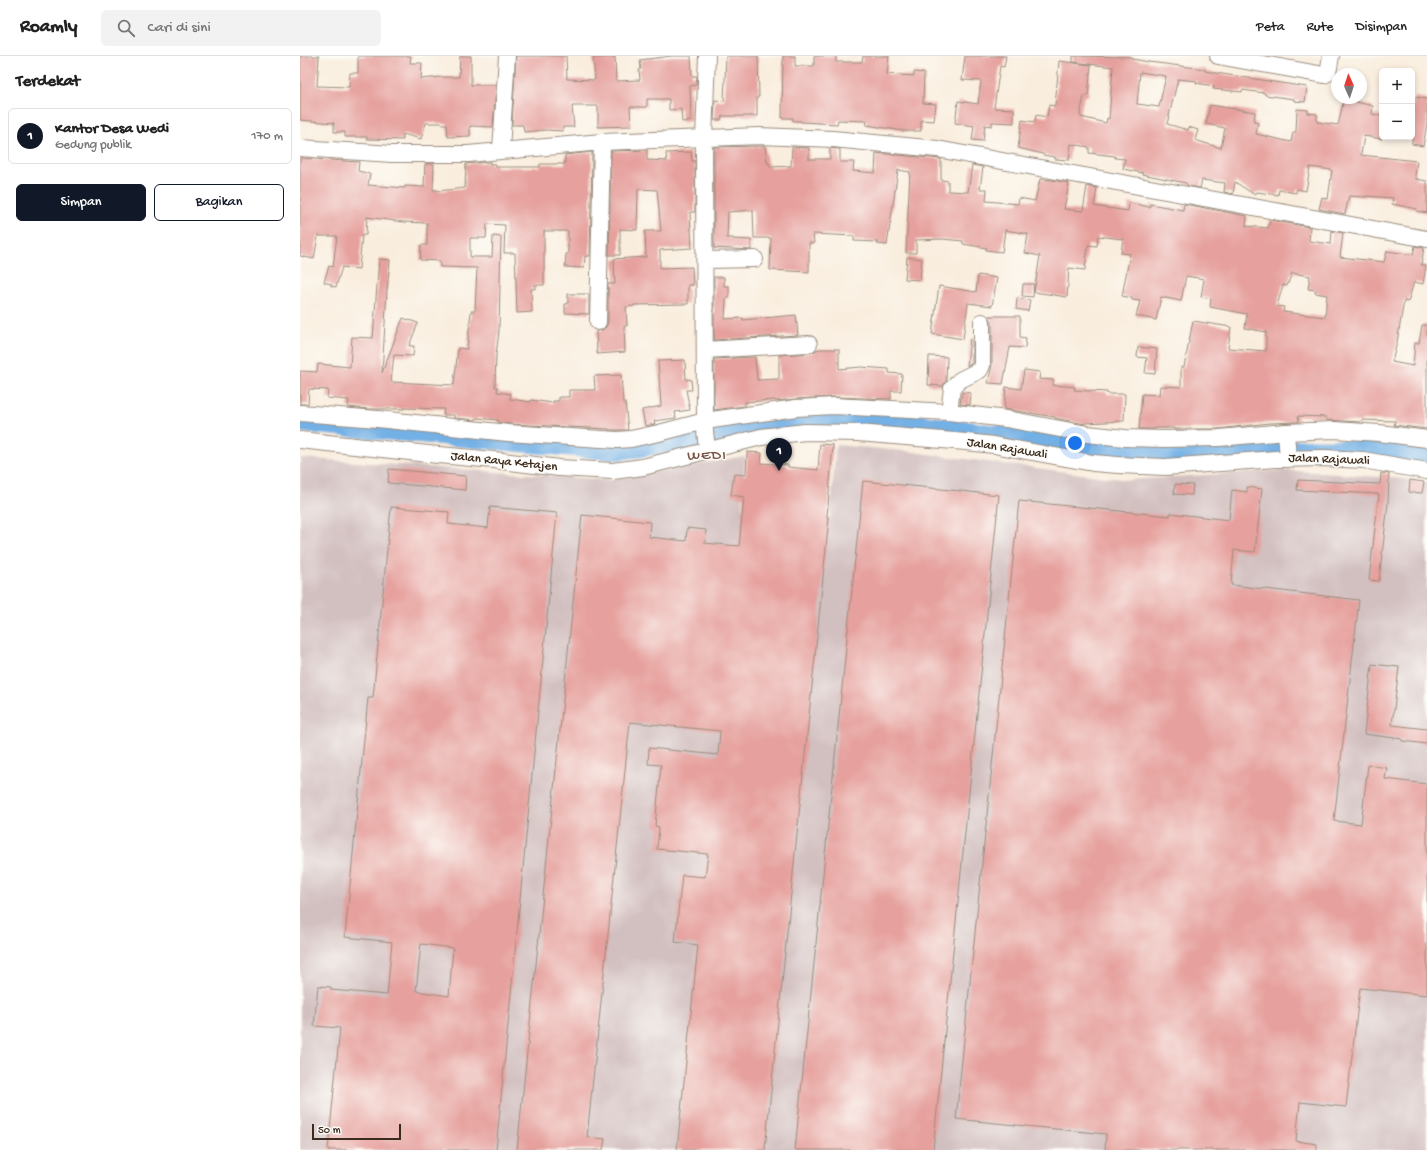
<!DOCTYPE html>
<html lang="id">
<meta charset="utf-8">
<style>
:root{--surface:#fff;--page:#f2f2f2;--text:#222;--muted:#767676;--line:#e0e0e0;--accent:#111827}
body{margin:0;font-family:"Gochi Hand",sans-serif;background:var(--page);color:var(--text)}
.controls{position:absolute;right:12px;top:12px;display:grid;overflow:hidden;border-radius:6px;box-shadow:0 2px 6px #0003}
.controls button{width:36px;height:36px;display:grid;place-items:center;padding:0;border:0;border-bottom:1px solid var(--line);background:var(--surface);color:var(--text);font:20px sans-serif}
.compass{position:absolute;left:1031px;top:12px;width:36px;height:36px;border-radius:50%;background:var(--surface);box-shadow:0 2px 6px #0003;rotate:357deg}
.scale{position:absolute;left:12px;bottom:10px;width:89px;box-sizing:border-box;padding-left:4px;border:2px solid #3b2a1e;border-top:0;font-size:11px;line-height:14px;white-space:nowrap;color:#3b2a1e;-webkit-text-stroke:3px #fdfcf7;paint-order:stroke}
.you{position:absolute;left:775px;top:387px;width:14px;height:14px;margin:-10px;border:3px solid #fff;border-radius:50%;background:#1a73e8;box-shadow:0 0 0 6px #1a73e833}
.badge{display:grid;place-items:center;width:26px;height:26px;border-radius:50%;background:var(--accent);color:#fff;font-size:13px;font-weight:700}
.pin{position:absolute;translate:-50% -33px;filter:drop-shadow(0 1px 2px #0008)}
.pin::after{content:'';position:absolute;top:21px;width:14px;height:12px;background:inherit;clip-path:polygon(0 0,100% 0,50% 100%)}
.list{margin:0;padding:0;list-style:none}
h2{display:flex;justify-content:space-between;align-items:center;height:52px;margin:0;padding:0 16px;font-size:17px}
h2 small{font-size:13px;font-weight:400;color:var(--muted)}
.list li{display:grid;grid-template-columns:26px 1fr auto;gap:12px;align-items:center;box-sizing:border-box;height:56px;margin:0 8px 8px;padding:0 8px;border:1px solid var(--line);border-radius:6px}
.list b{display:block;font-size:15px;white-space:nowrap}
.list p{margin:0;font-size:13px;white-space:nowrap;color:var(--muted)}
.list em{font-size:13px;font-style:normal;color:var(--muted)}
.actions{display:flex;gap:8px;padding:12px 16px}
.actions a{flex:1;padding:9px 0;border:1px solid var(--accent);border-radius:6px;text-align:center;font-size:14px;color:var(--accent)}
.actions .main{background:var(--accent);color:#fff}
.icon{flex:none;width:22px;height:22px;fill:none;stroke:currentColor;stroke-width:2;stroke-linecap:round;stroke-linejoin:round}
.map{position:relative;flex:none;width:1127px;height:1094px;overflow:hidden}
header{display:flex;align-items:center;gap:24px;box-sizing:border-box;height:56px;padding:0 20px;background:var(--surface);border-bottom:1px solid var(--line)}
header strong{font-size:19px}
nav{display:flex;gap:22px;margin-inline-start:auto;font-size:14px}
.search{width:280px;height:36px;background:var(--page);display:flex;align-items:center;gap:10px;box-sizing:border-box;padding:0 14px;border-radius:6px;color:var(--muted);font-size:15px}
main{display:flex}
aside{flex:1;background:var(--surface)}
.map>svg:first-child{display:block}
.industrial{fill:#d2bfbf}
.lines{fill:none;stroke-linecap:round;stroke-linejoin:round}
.river{stroke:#73b0e5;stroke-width:21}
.building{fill:#e6a09d;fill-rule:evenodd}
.minor-casing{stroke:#9a8c7e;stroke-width:18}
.minor{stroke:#fff;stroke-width:16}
.labels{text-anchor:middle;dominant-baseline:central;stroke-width:3;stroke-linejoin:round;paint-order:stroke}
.street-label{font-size:13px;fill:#3b2a1e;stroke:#fdfcf7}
.quarter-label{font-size:15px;letter-spacing:1px;fill:#77534a;stroke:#fdfcf7}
</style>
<header>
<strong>Roamly</strong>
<div class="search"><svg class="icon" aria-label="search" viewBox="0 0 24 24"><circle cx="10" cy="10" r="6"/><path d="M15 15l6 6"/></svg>Cari di sini</div>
<nav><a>Peta</a><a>Rute</a><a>Disimpan</a></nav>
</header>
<main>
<aside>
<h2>Terdekat<small></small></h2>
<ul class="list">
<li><span class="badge">1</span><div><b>Kantor Desa Wedi</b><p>Gedung publik</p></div><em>170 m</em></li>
</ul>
<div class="actions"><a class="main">Simpan</a><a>Bagikan</a></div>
</aside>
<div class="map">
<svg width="1127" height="1094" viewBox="0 0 1127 1094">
<rect width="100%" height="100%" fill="#fdfcf7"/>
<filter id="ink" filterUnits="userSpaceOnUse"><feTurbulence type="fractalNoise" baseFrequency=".025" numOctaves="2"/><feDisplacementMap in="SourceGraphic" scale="8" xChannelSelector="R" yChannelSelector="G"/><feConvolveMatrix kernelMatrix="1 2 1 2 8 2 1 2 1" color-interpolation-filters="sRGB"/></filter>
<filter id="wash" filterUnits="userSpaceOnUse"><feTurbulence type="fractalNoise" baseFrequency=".012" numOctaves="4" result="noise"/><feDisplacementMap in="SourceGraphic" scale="16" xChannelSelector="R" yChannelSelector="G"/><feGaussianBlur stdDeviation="0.9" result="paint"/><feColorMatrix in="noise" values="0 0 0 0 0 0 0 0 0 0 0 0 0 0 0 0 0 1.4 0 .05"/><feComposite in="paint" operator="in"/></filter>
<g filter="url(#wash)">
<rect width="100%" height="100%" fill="#f9eddd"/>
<path class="industrial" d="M536,389L605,395L828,424L984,414L1106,423L1127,427V1094H0V402L311,424L445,400L442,453L530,462Z"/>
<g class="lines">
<path class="river" d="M0,366L315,394L501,368L576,363L834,398L940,394H1086L1127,400"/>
</g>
<g id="blocks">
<path class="building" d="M0,0H19L17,30L49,31L50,17H58V0H111L110,7H122L121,23L141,21H159L160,0H171V29H196L193,71L170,70V80L148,81L147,68H142V67H126L121,83L103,78V84L67,83V81H45V76H34V67L0,64Z
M216,0H266L267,23L295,24L293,2L315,1L316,25L340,24L339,14L341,13L340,4L372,0H391L392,20H397L396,29L390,30L391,65L382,66L381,53L369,54V43H347V51H330L331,70L298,71V50H272L274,71H263V75L246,74L224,76L223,69H212Z
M426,0H458L459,41H457V60H422L421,64H414L415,44L424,45Z
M483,0H495V10H514V0H536V6H562L563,0H589L587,18L614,20V16L624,17L623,47L636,48L634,65L621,64V75H603L579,71L566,69L567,65L538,64L537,68L501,66V65H493V62H482Z
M665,0H706L704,11L700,10L694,52L714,53V67L692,66V70L685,69L683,85L672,84L674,70L655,67L658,45L678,48L681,25L662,24Z
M773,0L832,1V3L849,6L905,13V15L916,17L1007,31L1005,46L994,45V43L965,39V37L942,34V36L913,33L914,30L896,27L897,25L878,23L867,68L888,74L889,71L898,74L895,84L921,92L925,72L906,68L910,49L955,56L954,66L958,67L956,78L991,86L993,76H996L997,53L1008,54V57L1017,58V66L1038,69L1044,43L1073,50L1072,58L1082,60V83L1064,80L1061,99L1117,105L1115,120L1116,121V123L1127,125V157L1116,155L1117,153L1092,148L1093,142L1066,140V141L1049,140L1045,158L1019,153L1022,141L1028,143L1032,114L1010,111L1006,135L997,133L996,137L979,134L978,139L957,136L955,139L935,126L933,138L924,136L925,127L902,124L900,132L888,130L886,127L842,118L843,117L823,113L825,103L815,102V100L789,97V91L771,88L769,104L755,103V101L743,99V98L718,92L722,64L735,66L736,59L747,61L749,49L755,50L759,5L791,9L788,40H784L780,59L781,61L806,67L807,62L809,63L813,11L773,6ZM840,16L866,20L859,51L837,48Z
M1115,41L1127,43V68L1123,90L1112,88V52Z
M465,90L467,107H469L470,111L491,110L492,91L509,92V103H530V92L540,93V106H554L553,115L575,117L576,97L641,103V124L648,125V135L668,136L672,109L683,111L680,133H687L686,145L718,148L719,142L735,145L740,123L752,124L769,127L764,153L783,155L787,130L797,132L794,150L800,151L828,155L829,147L850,151V148L883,154L884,148L947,160L946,170L968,172L970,164L1010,171L1009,185L1031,188L1032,175L1043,177L1040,201L1084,206L1087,195L1113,199L1115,190L1124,192L1121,209L1126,210L1123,228L1114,226L1108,246L1104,245L1097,286L1092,306L1113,310L1115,287H1119L1122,269H1127V373L1094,369L1095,365L1062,364L1061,366L1026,364V361L998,360L999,366L969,367L918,373H873V372H855V373H839L842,338L859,339L860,330L881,331V311H884L893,265L931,271L928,292L966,295V276L945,272L947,258L910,251L911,243L901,241L904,223L886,220L881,245L861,241L856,264L836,260L840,245L832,244V242L822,240L830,198L821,197L823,183L798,180L797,190L788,189L785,214L769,212L767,241L734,236L740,200L725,197L728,178L705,174L702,196L686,194L687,192L663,188V185L642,183L616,184V197H606L610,116L598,114L587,189L577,188L578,186L554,185V180L513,178L514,187H509V216L470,214L471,182H454L453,154L428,156L427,182H433V183L451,184V194L414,192V91ZM992,217L1010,220L1008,233L1016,234L1015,237L1027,239L1025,261L983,256L984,251L977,250L983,229L987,230Z
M347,94V104L367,105L366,97L391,96L392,105H395V156H390L392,192L360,194V212L392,211L393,229H388V248L334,249V250L326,251L327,270H324L325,296L297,298L296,275L302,274L306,271L308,266V228H315L314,203L346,201L345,175H361L357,134L338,133L337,174L320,173V199H309L311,95Z
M292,96L290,200H285L284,212L265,211L266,198H268V175H244V229H235V233H231L232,256L217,257L215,197H204L205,169L187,168L186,182H170V201H192L193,180L201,181L199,275L196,299L195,331H198L197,336L211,338L210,343L231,346V344L253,347V345H259V341H269V334H295L294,320L321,319L323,346H325L328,374H309V373L209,368L198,366V364L177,362L176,364L154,362V359H143L144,353L104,352V353H68L48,351L49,344L27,342L28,334L9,333L8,348H0V315L17,316L18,308L50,311L52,281L73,282L79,203L90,204L87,234L82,317L103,262L118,267L109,290H114L113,300L94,299L91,326L154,329L158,292L167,293L171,255H175L177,212L140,211V205L120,204L121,189H127V167L103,166L67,161L66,179H62L59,213L42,211L36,231L31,230V228L24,226L29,210L33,211L37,180H18L14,203L0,200V102L59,106L58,115L70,118L68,129L105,132V130L124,131L125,108H134L133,134H138V135L165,132L166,108L190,106V108H196V111H240V108H265V99Z
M607,201L622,203L620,224L605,223Z
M678,219L697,222L692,250L668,247L663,283L632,278L639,230L676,236Z
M414,221H424V230H429V242H426L425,263L443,262V264L496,259L498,279L414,284Z
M723,228H734L733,241L722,240Z
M268,238H289V258L265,257V248H268Z
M717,242L730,244L728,255L716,253Z
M689,260H720V281L726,282L725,292L710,291L703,328L688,327L692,309V266Z
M670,283L672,284V307L667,310Z
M838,291L857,293L855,318L845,317L847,302L837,301Z
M519,293H539V313L561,311L589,313V317L602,318L601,335H591V343L534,341L496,343L475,345V344L445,346V350L414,354V303L455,301L457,324L479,323V299L510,297Z
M629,300L647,301L646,325L643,330L628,329Z
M385,304L386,324L391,323L392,334H386L390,354L375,356L376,362L354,365L355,368L345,370L342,354L361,350L358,305Z
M724,314L740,316L739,323L754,324L753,329L775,331L774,334L807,336V338H825L824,365L785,367V368L755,362V361L704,353L706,331L721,333Z
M662,336L671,337L670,349L660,348Z
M520,388L533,389L527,461L529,462L465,1094H377L398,889L375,886L382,819L405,821L408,798L357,793L359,771L355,770L361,709L348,708L349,692L418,699L420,675L330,666L287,1081L305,1083L303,1094H217L282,459L350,466L349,481L386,485L387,472L406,474L405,487L439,490L444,441L431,439L434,418L446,419L447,396L462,397L461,407L488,409V411L518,414Z
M89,413L166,420L165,434L88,427Z
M1081,417L1089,418L1088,447L1079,525L1069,524L1079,438L997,434L998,424L1080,428Z
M1110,424L1124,426L1122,437L1109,436Z
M563,425L699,439L633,1094H495Z
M875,428L893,429L892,439L874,438Z
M947,431L962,433L955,496L934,494L931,529L1059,544L1034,765L1061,768L1068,709L1087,712L1085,723L1127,728V939L1060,932L1046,1051L1000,1046L996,1085L1017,1088V1094H805L806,1078L656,1063L719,445L870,460V457L929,464L932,434L947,436Z
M91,451L149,456L148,468L188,472L190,451L257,457L196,1094H28L40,972L14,970L18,930L31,931V934L87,939L92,886L45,881L68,642H73ZM121,888L153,892L149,940L116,935Z
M1072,608L1099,611L1092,669L1127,673V688L1102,685V683L1064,678Z"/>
</g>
</g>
<g filter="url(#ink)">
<use href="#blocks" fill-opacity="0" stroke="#9a8c7e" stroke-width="1"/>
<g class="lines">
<g class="minor-casing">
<path id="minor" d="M918,0L1024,19L1028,17L1031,0
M0,92L92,98H168L302,86L459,80L533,83L637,93L1127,183
M201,94L207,0
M405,204L455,203
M298,266L302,86
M405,294L509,288
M649,356L652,332L660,324L680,314L682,309V266
M0,357L78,363L208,377L317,384L331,383L359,377L405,365L496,352L534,350L649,356L706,363L787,378L825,382L864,383L919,382L986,376L1034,374L1079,377L1127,383
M986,376L988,403
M0,384L128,398L194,404L259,412L313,415L343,411L461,381L505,376L558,377L666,386L694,389L793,407L818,409L865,411L976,403L1025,402L1063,404L1127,415
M407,394L405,374L404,83L407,0"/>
</g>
<use href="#minor" class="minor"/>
</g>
</g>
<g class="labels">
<g class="street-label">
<text transform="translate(707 393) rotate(9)">Jalan Rajawali</text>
<text transform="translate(1029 404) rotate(2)">Jalan Rajawali</text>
<text transform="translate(204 406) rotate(6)">Jalan Raya Ketajen</text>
</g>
<g class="quarter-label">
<text x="407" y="400">WEDI</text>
</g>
</g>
</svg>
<div class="controls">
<button>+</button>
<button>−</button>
</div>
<svg class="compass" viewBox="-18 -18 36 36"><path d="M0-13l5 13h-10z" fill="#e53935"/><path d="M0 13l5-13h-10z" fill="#767676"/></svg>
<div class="scale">50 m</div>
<div class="you"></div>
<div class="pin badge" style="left:479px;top:415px">1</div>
</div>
</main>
